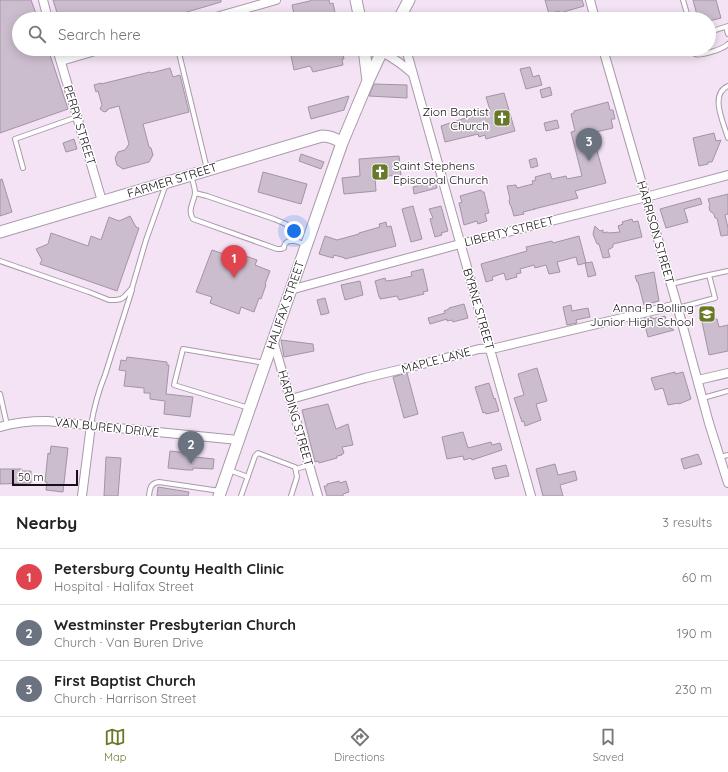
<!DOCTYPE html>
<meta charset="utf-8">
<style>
:root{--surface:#fff;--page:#f6f6f6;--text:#222;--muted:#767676;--line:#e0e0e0;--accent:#677928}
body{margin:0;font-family:Quicksand,sans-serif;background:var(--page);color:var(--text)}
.scale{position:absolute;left:12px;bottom:10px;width:66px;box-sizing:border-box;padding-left:4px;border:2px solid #171117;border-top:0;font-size:11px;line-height:14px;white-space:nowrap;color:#171117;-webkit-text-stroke:3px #fff;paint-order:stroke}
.you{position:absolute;left:294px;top:231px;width:14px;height:14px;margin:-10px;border:3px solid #fff;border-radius:50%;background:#1a73e8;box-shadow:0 0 0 6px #1a73e833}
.badge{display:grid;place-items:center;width:26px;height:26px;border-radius:50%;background:var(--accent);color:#fff;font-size:13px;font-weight:700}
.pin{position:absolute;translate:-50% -33px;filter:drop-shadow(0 1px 2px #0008)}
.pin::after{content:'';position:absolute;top:21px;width:14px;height:12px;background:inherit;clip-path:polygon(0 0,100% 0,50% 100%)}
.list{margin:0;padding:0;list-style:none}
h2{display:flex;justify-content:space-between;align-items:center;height:52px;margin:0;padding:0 16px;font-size:17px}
h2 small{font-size:13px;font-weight:400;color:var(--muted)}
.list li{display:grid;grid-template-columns:26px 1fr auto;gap:12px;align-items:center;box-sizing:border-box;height:56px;padding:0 16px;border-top:1px solid var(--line)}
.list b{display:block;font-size:15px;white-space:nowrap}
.list p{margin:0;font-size:13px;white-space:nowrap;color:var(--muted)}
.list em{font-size:13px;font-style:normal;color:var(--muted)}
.icon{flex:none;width:22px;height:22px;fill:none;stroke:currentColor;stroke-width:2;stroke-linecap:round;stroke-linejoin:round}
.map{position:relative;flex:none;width:728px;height:496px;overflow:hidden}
.search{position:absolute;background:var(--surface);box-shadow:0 2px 10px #0003;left:12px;right:12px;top:12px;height:44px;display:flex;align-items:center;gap:10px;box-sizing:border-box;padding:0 14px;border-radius:22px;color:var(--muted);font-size:15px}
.sheet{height:220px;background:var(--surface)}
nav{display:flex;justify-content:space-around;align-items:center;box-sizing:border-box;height:56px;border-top:1px solid var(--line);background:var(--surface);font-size:11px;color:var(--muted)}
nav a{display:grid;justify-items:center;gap:2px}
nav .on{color:var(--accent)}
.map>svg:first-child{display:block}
.building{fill:#ccbdce;stroke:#a394a4}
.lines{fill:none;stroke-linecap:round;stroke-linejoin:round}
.lane-casing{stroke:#a99aaa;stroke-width:6}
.street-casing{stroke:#a99aaa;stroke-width:10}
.secondary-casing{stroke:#a99aaa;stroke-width:13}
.lane{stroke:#fff;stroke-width:4}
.street{stroke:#fff;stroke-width:8}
.secondary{stroke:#fff;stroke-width:11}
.labels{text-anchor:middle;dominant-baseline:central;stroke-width:3;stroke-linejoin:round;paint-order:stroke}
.poi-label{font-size:12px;fill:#171117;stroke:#fff;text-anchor:end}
.street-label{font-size:12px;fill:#171117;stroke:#fff}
</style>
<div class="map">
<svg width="728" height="496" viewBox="0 0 728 496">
<rect width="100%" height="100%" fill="#f3e3f4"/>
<path class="building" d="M0,0H31L38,19H19V49H48L68,109L0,133Z
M53,0H221V2L163,19H59Z
M310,0H329L330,4L333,3L336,17L328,19H312L310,13L299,16V13L294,14L292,5L310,1Z
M545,0H582L584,6L560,13L559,11L549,14Z
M693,0H716L721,18L709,21V19H698Z
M299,49H339V51L342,50L344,59H342L343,65L313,72L310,66L294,70L290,51Z
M530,67L533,77L539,75L542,85L526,89L520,69Z
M170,68L173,77L180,75L189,112L143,124L149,147L151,148L153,155L149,162L123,169L117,165L115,158L118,152L125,150L129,144L119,106L108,109L107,111L104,112L100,109L102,105L98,91L96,92L94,85L101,83V84L150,72L151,73Z
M374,84L407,85V98L369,96Z
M550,87L552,95L542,98L540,90Z
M504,93L515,131L486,139L485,135L479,137L478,134L445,142L441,126L490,110L486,97Z
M349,96L344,110L311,119L308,107Z
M608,102L610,110H613L615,119H611L613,128L592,133L606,183L575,191L578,198L534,209H535L523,212L524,214L514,216L511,206L510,205L509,201L510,199L507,186L516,185L517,188L533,184L532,181L536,180L535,177L550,173L552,179L566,176L567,179L582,176L571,132L575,131L571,114L574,113V111Z
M557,120L559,128L546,131L544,123Z
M714,133L716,141L721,140L712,162H708V164L699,166L693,138Z
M74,139L77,149L66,152L63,143Z
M301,154L324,162L321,169L299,161Z
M399,156L401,175L375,177L376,191L344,194L342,178L360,176L359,159Z
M536,158L538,166L531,168L529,160Z
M263,172L307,184L301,204L258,192Z
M2,179L12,212L0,216V180Z
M435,181L437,188L414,194L413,187Z
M481,190L482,192H484L489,213L485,214L487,221L478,224L477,221L464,225L459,203L462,202L460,196Z
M728,194V214L725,215L728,228V235L721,236L717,218H715L714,214L710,211L709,207L710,205L708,199Z
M700,198L702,204L684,209L688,222L666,228L660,209Z
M413,206L422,239L411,242L402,209Z
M441,206L448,231L441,233L442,235L435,237L430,219L433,218L429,209Z
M130,216L136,227L139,228L117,291L40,264L42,260L36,249L48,244L51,233L88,246L91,236L101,240L109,217L119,221Z
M632,219L633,222L638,221L642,237L613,244V247L608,250L610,257L603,258L599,244H597L593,234L595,226L600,231L603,230V233L607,232L609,233L620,232L618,226L623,224L622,222Z
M386,222L387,227L391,226L396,246L345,259V258L334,255L333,258L319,254L325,236L337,240L359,234V233L380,227L379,224Z
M579,236L586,263L578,265L576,257L557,262L560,272L549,274L546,265L535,268L534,265L520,269L521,273L516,274L517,277L506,280L504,273L492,277L493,280L486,282L481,264L527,251L526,247L552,241L553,243Z
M212,250L227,255L229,250L257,260L255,265L270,271L265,284L266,285L261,299L259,298L254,312L241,307L239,314L210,303L212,297L196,292Z
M592,262L596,275L588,277L585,263Z
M423,269L428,291L423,292L424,294L399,300L397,296L380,299V297H379L375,281L385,278L386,281L394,280L412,276L411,272Z
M654,272L659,301L644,305L638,282H637L635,276Z
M360,281L363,295L345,300L341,285Z
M325,298L329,313L321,315L317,300Z
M464,304L468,318L453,322L452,320L447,321V319L430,324L428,318L445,313L444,311L449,309V308Z
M571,305L572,311L588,308L590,317L576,320L577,323L567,325L563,307Z
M665,316L667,326L674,330L648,337L644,322L645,321L644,318L652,317V319Z
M717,319L719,327L728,325V351L709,355L702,322Z
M281,340L313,344L314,351L284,357Z
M127,357L167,362V365H169L166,394L193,397L190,417L164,414L165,401L150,399V393H144V388L124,386L126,371L119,370L121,360L126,361Z
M537,368L547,401L536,404L541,420L525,426L524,421L522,422L514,398L524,395L518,374Z
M675,372V374L683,372L691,399L679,404V403L668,405L663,388L655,390L651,378Z
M407,373L418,414L404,418L393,377Z
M489,383L494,399L495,398L499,411L486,414L485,412L483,413L475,387Z
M328,404L336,429L348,424L353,445L342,447L344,453L342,454V455L337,456V458L319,463L318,461L315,462L302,410Z
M463,432L468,448L491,442L492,445L500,443L502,450L472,460L471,458L464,460L463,456L447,459L442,437Z
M51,446L68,448L63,492L46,490L47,482H45L48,453L50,454Z
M170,451L189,453L195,454V457L214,459L213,469L193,468V470H187L168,468Z
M698,454L702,464L684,469L681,459Z
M106,457L121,458L118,496H104Z
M555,464L558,475L575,471L577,480L560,485L563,496H543L536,469Z
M506,465L509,476L495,479L492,468Z
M0,469H22V471H31V483L0,484Z
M339,481L340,483L346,481L349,492L343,494V496H327L324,486H327V484Z
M158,487L189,492L188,496H157Z"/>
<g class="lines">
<g class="lane-casing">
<path id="lane" d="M683,0L688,17
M726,27L728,34
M709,32L728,26
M178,49L207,169
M692,49L695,54C702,56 723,49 728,44
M728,86C709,94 724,124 728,138
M23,168L15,139L77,117
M191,176C193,182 195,187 195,193C194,203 187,209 193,219L277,249H281C287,246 282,250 285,244C290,237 300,243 306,245
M195,193L207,196L274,219L286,224L290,230L292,241
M0,261L89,292L109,300H116L121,299L124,297L132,288L146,240L166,184
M709,275L728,271
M671,284L709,275L715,298L678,308
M0,394L7,425
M703,398L728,391
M249,408L174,385L183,349L265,363
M91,425C94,408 98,392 105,375L132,290
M720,457L728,455
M296,469L309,465
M229,470L248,477
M149,496C150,489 150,483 159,482L220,491
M241,496L255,456L258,453L295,467L297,477L291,496"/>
</g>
<g class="street-casing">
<path id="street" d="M43,0L48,19
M590,0L595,19
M209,19L276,0
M57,49L102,201
M406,49L531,496
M603,49L677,305L709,423L728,483
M382,52C395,59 401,63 412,73
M61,61L102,49
M290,290L460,244L646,197L728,175
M273,340L318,496
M698,380L728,373
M291,399L365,378L423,364L479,349L496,348L677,305
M0,427C16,422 31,421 47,421L238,440
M82,496L91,425"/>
</g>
<g class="secondary-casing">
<path id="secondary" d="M356,0L360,19
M399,19L409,0
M364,49L368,81
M0,232L322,136C330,136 335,138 342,143
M219,496L342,143L368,81L383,49"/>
</g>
<use href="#lane" class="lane"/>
<use href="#street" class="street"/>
<use href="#secondary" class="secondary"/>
</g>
<defs>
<g id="church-square" transform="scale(0.9)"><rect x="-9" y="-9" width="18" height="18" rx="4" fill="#677928" stroke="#fff"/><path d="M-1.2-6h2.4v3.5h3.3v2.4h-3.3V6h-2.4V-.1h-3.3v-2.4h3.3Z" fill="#fff"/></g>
<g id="school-square" transform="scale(0.9)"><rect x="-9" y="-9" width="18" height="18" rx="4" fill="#677928" stroke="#fff"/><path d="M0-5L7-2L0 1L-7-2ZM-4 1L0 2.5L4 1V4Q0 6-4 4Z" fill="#fff"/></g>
</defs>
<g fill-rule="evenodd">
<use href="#church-square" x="502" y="118"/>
<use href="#church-square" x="380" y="172"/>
<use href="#school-square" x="707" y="314"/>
</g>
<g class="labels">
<g class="poi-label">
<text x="489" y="111">Zion Baptist<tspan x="489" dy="14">Church</tspan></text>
<text x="393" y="165" text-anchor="start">Saint Stephens<tspan x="393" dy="14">Episcopal Church</tspan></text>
<text x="694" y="307">Anna P. Bolling<tspan x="694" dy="14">Junior High School</tspan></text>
</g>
<g class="street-label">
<text transform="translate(80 125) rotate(73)">PERRY STREET</text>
<text transform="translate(172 180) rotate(-17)">FARMER STREET</text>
<text transform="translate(509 231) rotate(-14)">LIBERTY STREET</text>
<text transform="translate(656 232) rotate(74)">HARRISON STREET</text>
<text transform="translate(285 305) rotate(-71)">HALIFAX STREET</text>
<text transform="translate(479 309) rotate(74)">BYRNE STREET</text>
<text transform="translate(436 360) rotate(-15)">MAPLE LANE</text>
<text transform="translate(296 418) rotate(74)">HARDING STREET</text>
<text transform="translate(107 427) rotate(6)">VAN BUREN DRIVE</text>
</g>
</g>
</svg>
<div class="scale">50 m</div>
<div class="you"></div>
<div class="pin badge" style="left:234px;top:278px;background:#e0444e">1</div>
<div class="pin badge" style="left:191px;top:464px;background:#6b7280">2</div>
<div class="pin badge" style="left:589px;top:161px;background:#6b7280">3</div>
<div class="search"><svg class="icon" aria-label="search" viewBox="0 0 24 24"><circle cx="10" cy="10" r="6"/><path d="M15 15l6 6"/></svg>Search here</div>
</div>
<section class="sheet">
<h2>Nearby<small>3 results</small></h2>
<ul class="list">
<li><span class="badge" style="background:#e0444e">1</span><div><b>Petersburg County Health Clinic</b><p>Hospital · Halifax Street</p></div><em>60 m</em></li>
<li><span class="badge" style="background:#6b7280">2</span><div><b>Westminster Presbyterian Church</b><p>Church · Van Buren Drive</p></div><em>190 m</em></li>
<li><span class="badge" style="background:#6b7280">3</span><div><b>First Baptist Church</b><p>Church · Harrison Street</p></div><em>230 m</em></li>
</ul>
</section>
<nav>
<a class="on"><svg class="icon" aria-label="map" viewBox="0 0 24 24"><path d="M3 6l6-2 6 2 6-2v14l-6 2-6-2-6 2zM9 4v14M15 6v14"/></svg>Map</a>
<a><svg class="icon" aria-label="directions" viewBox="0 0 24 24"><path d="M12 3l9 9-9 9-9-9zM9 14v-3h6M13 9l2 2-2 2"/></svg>Directions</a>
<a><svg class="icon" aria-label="saved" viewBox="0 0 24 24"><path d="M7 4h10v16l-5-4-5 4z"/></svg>Saved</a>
</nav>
